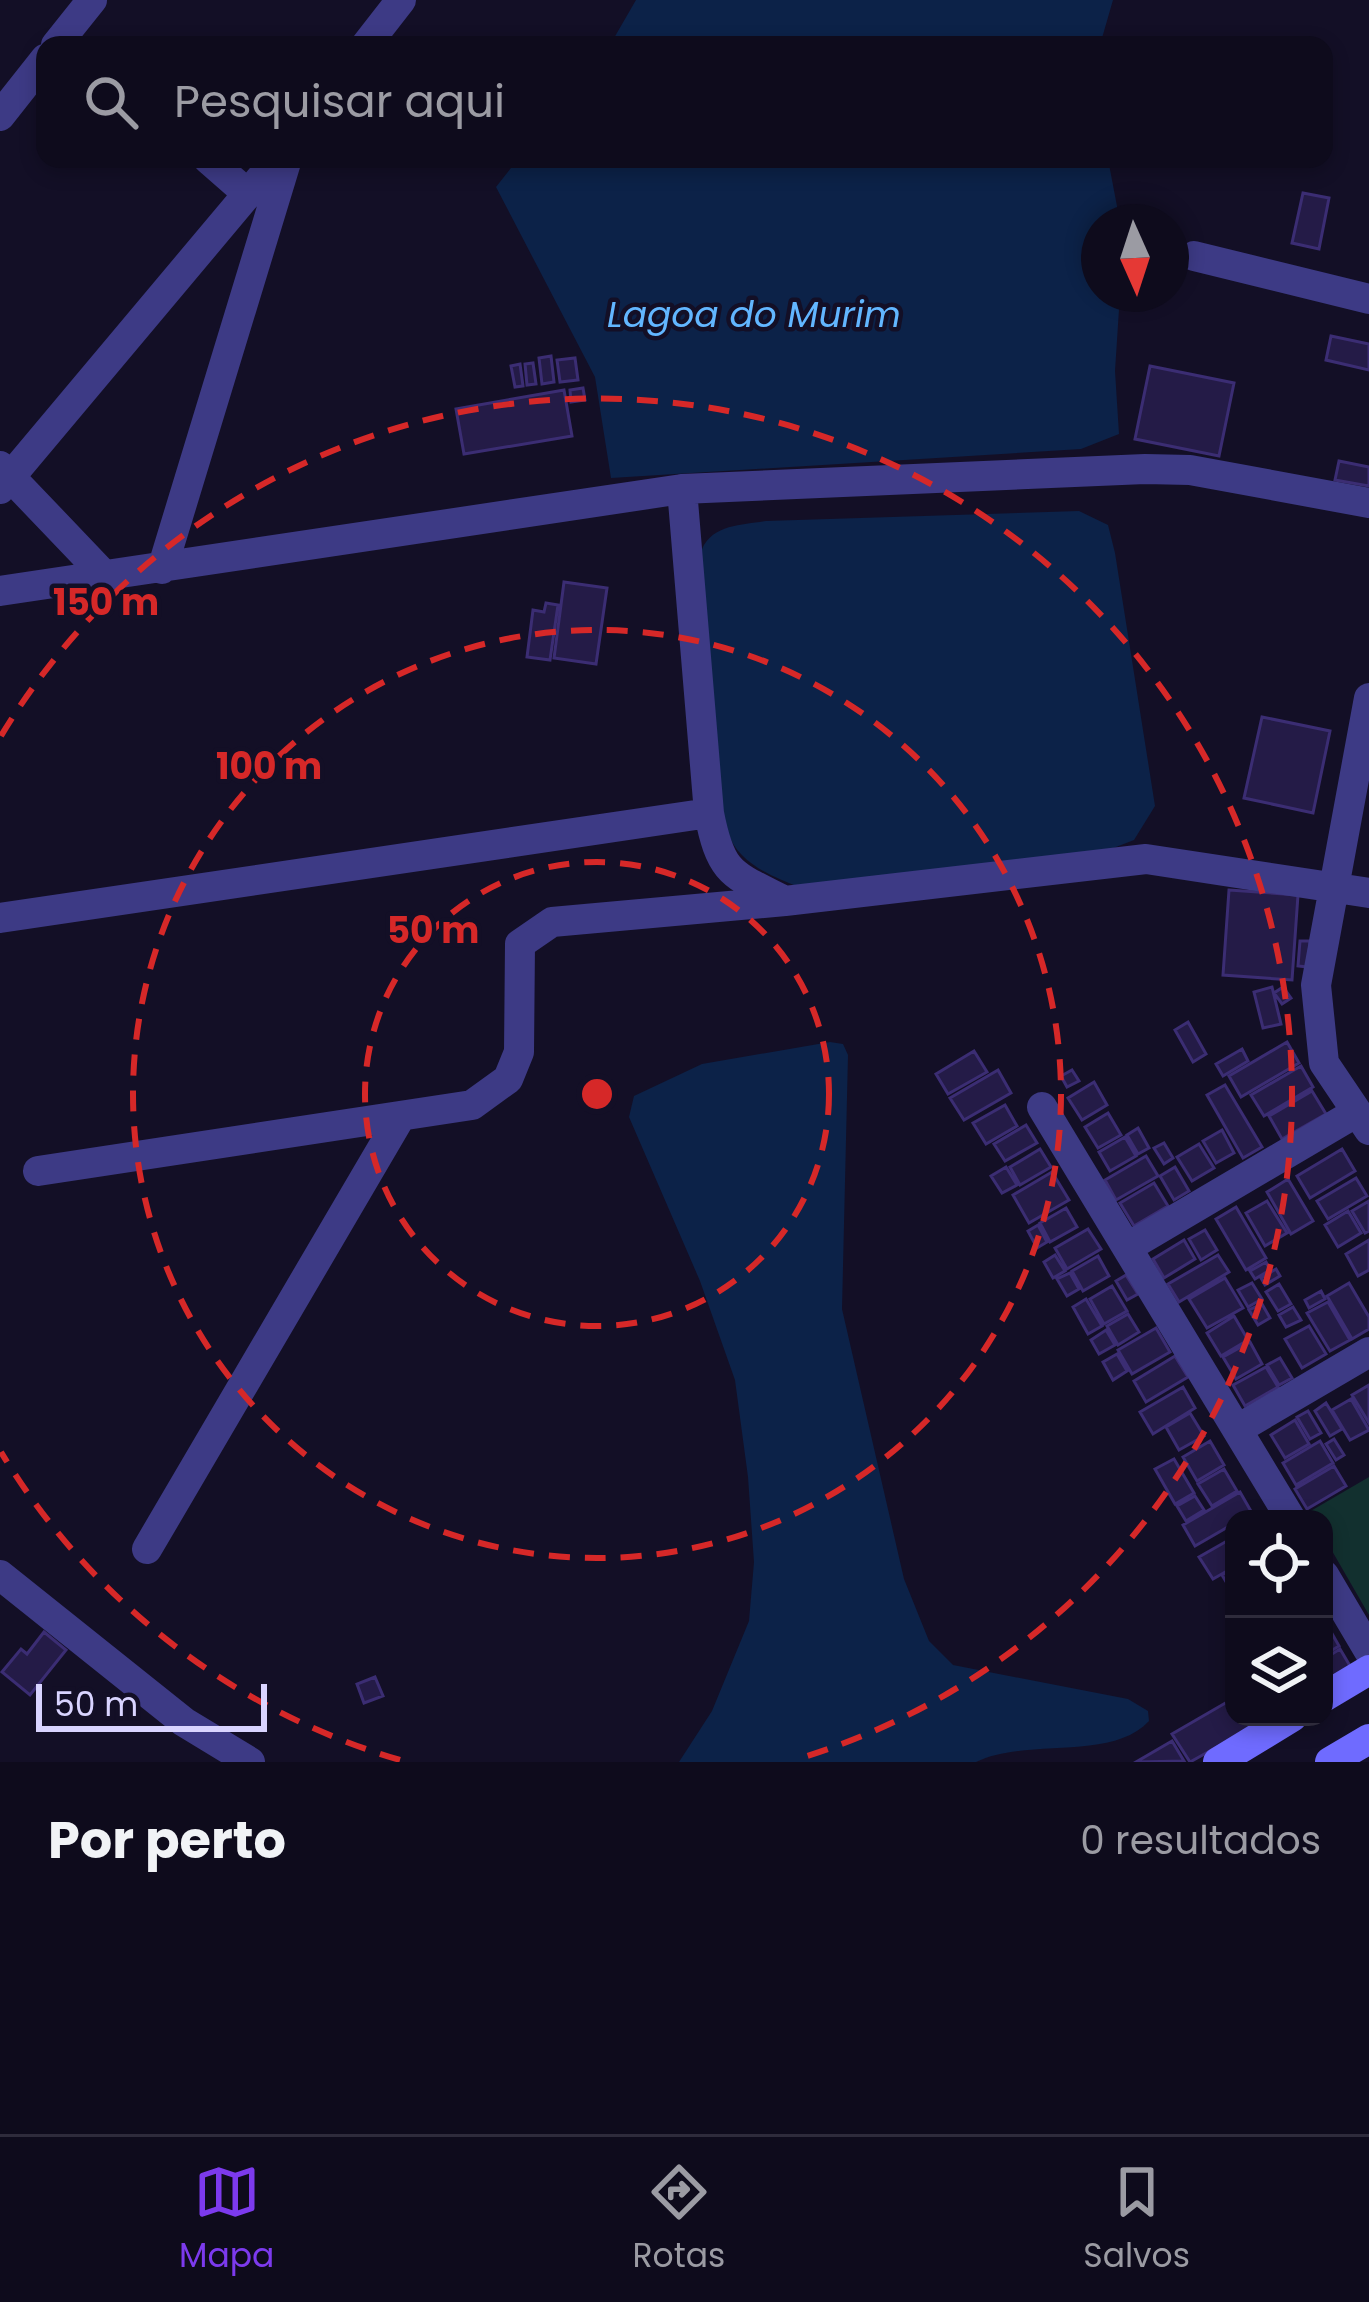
<!DOCTYPE html>
<html lang="pt">
<style>
:root{--surface:#0e0b1c;--page:#1c1929;--text:#f1f3f6;--muted:#9b9ba3;--line:#2e2b3b;--accent:#7c3aed}
body{margin:0;font-family:Poppins,sans-serif;background:var(--page);color:var(--text)}
.controls{position:absolute;right:36px;bottom:36px;display:grid;overflow:hidden;border-radius:24px;box-shadow:0 6px 18px #0003}
.controls button{width:108px;height:108px;display:grid;place-items:center;padding:0;border:0;border-bottom:3px solid var(--line);background:var(--surface);color:var(--text);font:60px sans-serif}
.compass{position:absolute;left:1081px;top:204px;width:108px;height:108px;border-radius:50%;background:var(--surface);box-shadow:0 6px 18px #0003;rotate:177deg}
.scale{position:absolute;left:36px;bottom:30px;width:231px;box-sizing:border-box;padding-left:12px;border:6px solid #d9d4ff;border-top:0;font-size:33px;line-height:42px;white-space:nowrap;color:#d9d4ff;-webkit-text-stroke:9px #130f26;paint-order:stroke}
.list{margin:0;padding:0;list-style:none}
h2{display:flex;justify-content:space-between;align-items:center;height:156px;margin:0;padding:0 48px;font-size:51px}
h2 small{font-size:39px;font-weight:400;color:var(--muted)}
.icon{flex:none;width:66px;height:66px;fill:none;stroke:currentColor;stroke-width:2;stroke-linecap:round;stroke-linejoin:round}
.map{position:relative;flex:none;width:1369px;height:1762px;overflow:hidden}
.search{position:absolute;background:var(--surface);box-shadow:0 6px 18px #0003;left:36px;right:36px;top:36px;height:132px;display:flex;align-items:center;gap:30px;box-sizing:border-box;padding:0 42px;border-radius:24px;color:var(--muted);font-size:45px}
.sheet{height:372px;background:var(--surface)}
nav{display:flex;justify-content:space-around;align-items:center;box-sizing:border-box;height:168px;border-top:3px solid var(--line);background:var(--surface);font-size:33px;color:var(--muted)}
nav a{display:grid;justify-items:center;gap:6px}
nav .on{color:var(--accent)}
.map>svg:first-child{display:block}
.green{fill:#12302f}
.water{fill:#0c2248}
.building{fill:#241b47;stroke:#3b2d73;stroke-width:3}
.lines{fill:none;stroke-linecap:round;stroke-linejoin:round}
.street{stroke:#3d3a85;stroke-width:30}
.secondary{stroke:#6f6bff;stroke-width:30}
.ring{fill:none;stroke:#d62828;stroke-width:6;stroke-dasharray:21 15}
.labels{text-anchor:middle;dominant-baseline:central;stroke-width:9;stroke-linejoin:round;paint-order:stroke}
.water-label{font-size:36px;font-style:italic;fill:#62b6ff;stroke:#130f26}
.centre{fill:#d62828;stroke:#130f26;stroke-width:6}
.ring-label{font-size:36px;text-anchor:middle;font-weight:bold;fill:#d62828;stroke:#130f26;stroke-width:9;stroke-linejoin:round;paint-order:stroke}
</style>
<div class="map">
<svg width="1369" height="1762" viewBox="0 0 1369 1762">
<rect width="100%" height="100%" fill="#130f26"/>
<path class="green" d="M1369,1477V1615L1324,1537V1519H1313L1309,1512Z"/>
<path class="water" d="M636,0H1113L1100,45H610Z
M518,159H1108L1120,222H1099V294H1120L1115,371L1119,434L1081,449L611,478L595,377L496,187Z
M1079,511L1108,525L1115,553L1155,806L1134,840L1098,854L799,887C773,877 738,863 728,833C717,802 692,574 702,549C713,524 744,525 766,521Z
M830,1042L843,1044L848,1055L842,1309L904,1579L929,1641L953,1665L1128,1699L1148,1711L1149,1721C1111,1762 1026,1737 976,1762H679L712,1711L749,1621L754,1562L748,1477L735,1380L700,1281L629,1117L634,1096L702,1064Z"/>
<path class="building" d="M1303,193L1329,198L1319,249L1292,243Z
M1331,336L1369,344V370L1326,360Z
M551,356L554,382L542,384L539,358Z
M575,358L578,380L560,382L557,360Z
M533,363L536,384L527,385L525,364Z
M520,364L523,386L515,387L511,366Z
M1150,366L1234,383L1219,456L1135,439Z
M583,388L585,400L571,402L570,390Z
M564,390L572,436L464,454L456,409Z
M1339,461L1369,467V486L1335,480Z
M564,582L607,588L596,664L554,658Z
M546,603L558,605L550,660L527,657L533,610L544,612Z
M1262,717L1330,731L1313,813L1244,798Z
M1229,890L1298,895L1292,980L1223,975Z
M1300,941H1310L1308,967L1298,966Z
M1272,987L1281,1024L1263,1028L1254,992Z
M1283,987L1291,998L1282,1004L1274,993Z
M1188,1022L1206,1054L1193,1062L1175,1030Z
M1287,1042L1299,1063L1241,1097L1229,1076Z
M1242,1049L1248,1061L1223,1076L1216,1064Z
M974,1051L987,1072L948,1094L936,1074Z
M1301,1066L1313,1087L1264,1116L1251,1095Z
M998,1070L1011,1093L964,1120L950,1098Z
M1072,1070L1079,1081L1067,1087L1061,1076Z
M1094,1082L1107,1105L1082,1120L1068,1098Z
M1225,1085L1262,1147L1243,1158L1207,1095Z
M1312,1091L1326,1114L1282,1139L1269,1116Z
M1005,1105L1017,1126L986,1144L973,1123Z
M1108,1113L1121,1135L1098,1148L1085,1127Z
M1026,1125L1037,1143L1005,1161L994,1144Z
M1138,1128L1149,1148L1138,1154L1127,1135Z
M1222,1130L1234,1153L1216,1163L1203,1141Z
M1125,1137L1136,1156L1110,1171L1099,1152Z
M1164,1143L1173,1158L1164,1164L1154,1148Z
M1199,1144L1214,1168L1192,1181L1177,1157Z
M1040,1149L1051,1167L1020,1185L1010,1167Z
M1342,1149L1355,1171L1310,1198L1297,1176Z
M1146,1156L1158,1176L1116,1200L1105,1180Z
M1006,1167L1017,1185L1002,1193L991,1176Z
M1175,1167L1189,1191L1174,1200L1160,1176Z
M1052,1172L1069,1200L1029,1223L1013,1195Z
M1356,1178L1367,1196L1328,1219L1317,1201Z
M1288,1179L1313,1221L1291,1234L1267,1192Z
M1154,1183L1168,1206L1134,1226L1120,1203Z
M1267,1201L1287,1233L1265,1246L1246,1213Z
M1369,1201V1231L1365,1233L1352,1211Z
M1236,1207L1266,1258L1246,1270L1216,1219Z
M1066,1208L1077,1227L1050,1242L1040,1223Z
M1348,1211L1361,1233L1338,1247L1325,1225Z
M1038,1225L1047,1242L1037,1248L1028,1231Z
M1088,1229L1101,1249L1067,1269L1055,1248Z
M1205,1230L1217,1250L1201,1260L1189,1239Z
M1184,1240L1195,1259L1164,1278L1153,1259Z
M1369,1240V1270L1358,1276L1346,1254Z
M1055,1255L1065,1271L1053,1278L1044,1262Z
M1218,1255L1229,1272L1179,1302L1168,1284Z
M1098,1256L1109,1276L1083,1291L1072,1271Z
M1266,1262L1270,1270L1255,1279L1250,1271Z
M1276,1269L1280,1276L1265,1285L1261,1278Z
M1070,1273L1079,1289L1067,1296L1057,1279Z
M1126,1275L1138,1294L1127,1300L1116,1281Z
M1225,1278L1243,1308L1207,1328L1189,1299Z
M1252,1283L1262,1299L1248,1307L1238,1290Z
M1349,1283L1369,1317V1329L1352,1339L1327,1296Z
M1279,1284L1291,1304L1278,1311L1266,1292Z
M1112,1286L1127,1311L1104,1324L1090,1299Z
M1321,1291L1325,1299L1309,1308L1305,1300Z
M1086,1299L1102,1326L1088,1334L1073,1307Z
M1328,1302L1350,1340L1330,1351L1307,1313Z
M1262,1304L1270,1318L1258,1325L1249,1310Z
M1293,1307L1301,1320L1286,1327L1279,1315Z
M1128,1314L1139,1332L1118,1345L1107,1326Z
M1234,1316L1248,1340L1221,1356L1207,1333Z
M1309,1326L1326,1354L1302,1368L1285,1339Z
M1156,1328L1170,1352L1132,1374L1118,1350Z
M1106,1330L1115,1345L1099,1354L1091,1340Z
M1250,1342L1262,1364L1236,1379L1223,1357Z
M1117,1354L1127,1371L1113,1380L1103,1362Z
M1175,1356L1188,1377L1146,1402L1134,1381Z
M1280,1358L1292,1378L1279,1385L1267,1365Z
M1266,1367L1278,1387L1245,1406L1233,1385Z
M1369,1385V1423L1352,1395Z
M1183,1387L1195,1408L1153,1434L1140,1412Z
M1351,1399L1369,1430L1350,1440L1332,1410Z
M1326,1403L1342,1429L1330,1436L1315,1411Z
M1308,1411L1321,1433L1310,1439L1297,1417Z
M1190,1413L1204,1436L1179,1450L1166,1427Z
M1295,1420L1309,1444L1285,1458L1271,1435Z
M1334,1439L1344,1455L1336,1460L1326,1444Z
M1210,1441L1224,1465L1197,1481L1183,1457Z
M1320,1441L1333,1463L1296,1485L1283,1463Z
M1174,1459L1194,1493L1175,1504L1155,1469Z
M1334,1466L1346,1486L1307,1509L1295,1489Z
M1224,1469L1237,1491L1212,1506L1198,1484Z
M1240,1492L1252,1513L1195,1546L1183,1525Z
M1195,1496L1204,1510L1186,1521L1177,1506Z
M1234,1537V1567L1213,1579L1199,1557Z
M1234,1568V1595L1222,1575Z
M1326,1623L1339,1646L1324,1655V1624Z
M44,1632L66,1650L30,1695L2,1672L21,1649L27,1654Z
M1340,1649L1353,1671L1330,1684L1324,1659Z
M375,1677L383,1696L364,1703L357,1684Z
M1234,1698V1717H1256L1260,1723L1190,1762L1172,1734Z
M1172,1741L1184,1761L1136,1762Z"/>
<g class="lines">
<path class="street" d="M56,45L92,0
M366,45L401,0
M0,116L45,59
M208,159L248,194
M1194,256L1369,299
M0,466L106,577
M0,489L277,159
M682,489L709,813C721,875 732,874 785,901L1146,859L1369,893
M162,569L287,159
M0,591L682,489L1145,469L1190,470L1369,503
M1369,698L1316,985L1324,1063L1369,1130
M0,918L709,813
M1042,1107L1291,1519
M38,1171L472,1105L508,1079L519,1052L520,944L552,922L785,901
M1128,1247L1357,1112
M1238,1429L1369,1352
M147,1549L401,1116
M0,1575L184,1722L250,1762
M1324,1575L1369,1651"/>
<path class="secondary" d="M1324,1697L1369,1670
M1218,1762L1292,1717
M1330,1762L1369,1739"/>
</g>
<g class="ring">
<circle cx="597" cy="1094" r="232"/>
<circle cx="597" cy="1094" r="464"/>
<path d="M400 1760A695 695 0 0 1 1 1452M1 736A695 695 0 1 1 794 1760"/>
</g>
<g class="labels">
<g class="water-label">
<text x="754" y="314">Lagoa do Murim</text>
</g>
</g>
<circle cx="597" cy="1094" r="18" class="centre"/>
<g class="ring-label">
<text x="106" y="615">150 m</text>
<text x="269" y="779">100 m</text>
<text x="433" y="943">50 m</text>
</g>
</svg>
<div class="controls">
<button><svg class="icon" aria-label="locate" viewBox="0 0 24 24"><circle cx="12" cy="12" r="6"/><path d="M12 2v4M12 18v4M2 12h4M18 12h4"/></svg></button>
<button><svg class="icon" aria-label="layers" viewBox="0 0 24 24"><path d="M12 4l9 5-9 5-9-5zM3 14l9 5 9-5"/></svg></button>
</div>
<svg class="compass" viewBox="-18 -18 36 36"><path d="M0-13l5 13h-10z" fill="#e53935"/><path d="M0 13l5-13h-10z" fill="#9b9ba3"/></svg>
<div class="scale">50 m</div>
<div class="search"><svg class="icon" aria-label="search" viewBox="0 0 24 24"><circle cx="10" cy="10" r="6"/><path d="M15 15l6 6"/></svg>Pesquisar aqui</div>
</div>
<section class="sheet">
<h2>Por perto<small>0 resultados</small></h2>
<ul class="list">
</ul>
</section>
<nav>
<a class="on"><svg class="icon" aria-label="map" viewBox="0 0 24 24"><path d="M3 6l6-2 6 2 6-2v14l-6 2-6-2-6 2zM9 4v14M15 6v14"/></svg>Mapa</a>
<a><svg class="icon" aria-label="directions" viewBox="0 0 24 24"><path d="M12 3l9 9-9 9-9-9zM9 14v-3h6M13 9l2 2-2 2"/></svg>Rotas</a>
<a><svg class="icon" aria-label="saved" viewBox="0 0 24 24"><path d="M7 4h10v16l-5-4-5 4z"/></svg>Salvos</a>
</nav>
